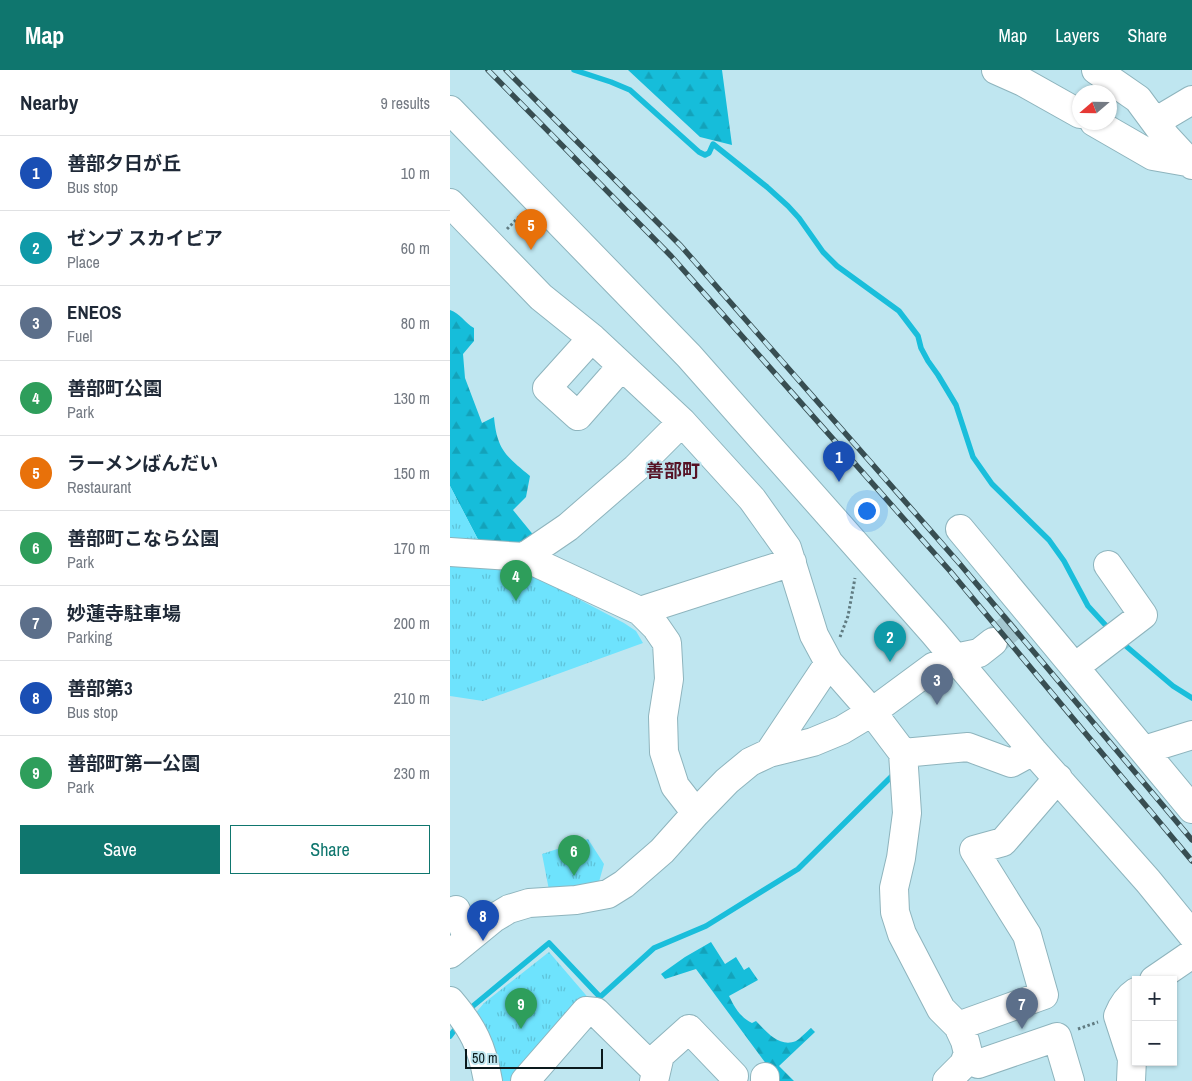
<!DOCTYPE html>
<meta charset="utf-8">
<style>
:root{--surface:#fff;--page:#f2f2f3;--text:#1f2937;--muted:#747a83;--line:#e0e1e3;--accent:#0f766e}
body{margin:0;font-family:"Archivo Narrow","Noto Sans JP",sans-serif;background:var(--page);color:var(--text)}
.controls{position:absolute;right:15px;bottom:15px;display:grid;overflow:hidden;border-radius:0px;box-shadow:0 1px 4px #0004}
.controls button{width:45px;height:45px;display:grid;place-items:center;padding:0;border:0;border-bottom:1px solid var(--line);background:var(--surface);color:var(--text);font:25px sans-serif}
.compass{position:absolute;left:622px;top:15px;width:45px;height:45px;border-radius:50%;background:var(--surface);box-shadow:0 1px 4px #0004;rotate:250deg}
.scale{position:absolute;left:15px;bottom:12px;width:138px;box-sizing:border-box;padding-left:5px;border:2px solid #0a191c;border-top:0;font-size:14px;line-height:18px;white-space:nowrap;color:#0a191c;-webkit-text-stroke:4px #bfe6f0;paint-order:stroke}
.you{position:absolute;left:416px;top:440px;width:18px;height:18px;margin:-12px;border:4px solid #fff;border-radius:50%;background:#1a73e8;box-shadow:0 0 0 8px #1a73e833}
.badge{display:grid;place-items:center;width:32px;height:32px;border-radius:50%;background:var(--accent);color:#fff;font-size:16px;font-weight:700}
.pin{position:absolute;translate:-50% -41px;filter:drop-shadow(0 1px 2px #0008)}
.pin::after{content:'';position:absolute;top:26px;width:18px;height:15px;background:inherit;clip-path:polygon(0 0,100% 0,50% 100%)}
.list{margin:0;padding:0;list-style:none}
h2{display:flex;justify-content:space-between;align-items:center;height:65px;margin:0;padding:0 20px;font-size:21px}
h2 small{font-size:16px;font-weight:400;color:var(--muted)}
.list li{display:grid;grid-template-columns:32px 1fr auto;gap:15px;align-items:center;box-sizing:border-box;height:75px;padding:0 20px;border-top:1px solid var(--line)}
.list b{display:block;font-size:19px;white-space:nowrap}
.list p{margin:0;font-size:16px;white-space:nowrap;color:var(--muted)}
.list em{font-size:16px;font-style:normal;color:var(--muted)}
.actions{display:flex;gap:10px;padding:15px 20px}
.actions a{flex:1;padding:11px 0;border:1px solid var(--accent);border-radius:0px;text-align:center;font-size:18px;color:var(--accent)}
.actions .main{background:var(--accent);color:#fff}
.map{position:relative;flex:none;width:742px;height:1011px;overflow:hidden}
header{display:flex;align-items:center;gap:30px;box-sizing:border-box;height:70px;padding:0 25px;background:var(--accent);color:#fff}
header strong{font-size:24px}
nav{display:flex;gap:28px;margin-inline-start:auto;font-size:18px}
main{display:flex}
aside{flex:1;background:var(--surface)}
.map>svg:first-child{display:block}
.forest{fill:url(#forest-firs)}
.park{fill:url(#park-tufts)}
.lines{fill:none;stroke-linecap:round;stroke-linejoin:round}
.stream{stroke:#1abedb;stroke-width:5.5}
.minor-tunnel{stroke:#a4c7d0;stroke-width:28;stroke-dasharray:28 14;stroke-linecap:butt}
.minor-casing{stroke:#8eb4bd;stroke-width:30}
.path{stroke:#607b81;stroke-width:3;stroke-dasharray:2.5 2.5;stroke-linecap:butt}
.minor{stroke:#fff;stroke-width:28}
.rail-casing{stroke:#384e52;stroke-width:5.5}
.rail{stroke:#bfe6f0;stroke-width:4;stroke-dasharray:11;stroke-linecap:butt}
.labels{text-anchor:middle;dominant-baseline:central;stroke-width:4;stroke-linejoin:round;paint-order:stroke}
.neighbourhood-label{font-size:18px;font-weight:bold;fill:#561225;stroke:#bfe6f0}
</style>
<header>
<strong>Map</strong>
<nav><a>Map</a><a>Layers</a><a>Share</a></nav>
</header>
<main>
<aside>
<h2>Nearby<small>9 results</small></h2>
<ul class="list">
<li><span class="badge" style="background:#1a4fb4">1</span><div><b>善部夕日が丘</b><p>Bus stop</p></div><em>10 m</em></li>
<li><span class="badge" style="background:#0f9aa8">2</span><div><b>ゼンブ スカイピア</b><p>Place</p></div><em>60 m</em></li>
<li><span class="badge" style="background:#5c6f8a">3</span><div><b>ENEOS</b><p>Fuel</p></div><em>80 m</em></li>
<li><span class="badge" style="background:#2e9e5b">4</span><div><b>善部町公園</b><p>Park</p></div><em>130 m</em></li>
<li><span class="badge" style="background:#e8710a">5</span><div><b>ラーメンばんだい</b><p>Restaurant</p></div><em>150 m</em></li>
<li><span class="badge" style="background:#2e9e5b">6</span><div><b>善部町こなら公園</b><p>Park</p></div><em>170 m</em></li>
<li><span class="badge" style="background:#5c6f8a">7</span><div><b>妙蓮寺駐車場</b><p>Parking</p></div><em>200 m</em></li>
<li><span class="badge" style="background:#1a4fb4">8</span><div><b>善部第3</b><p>Bus stop</p></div><em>210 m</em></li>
<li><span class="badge" style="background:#2e9e5b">9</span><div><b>善部町第一公園</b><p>Park</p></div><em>230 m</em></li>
</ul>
<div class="actions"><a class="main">Save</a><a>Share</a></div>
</aside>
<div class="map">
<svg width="742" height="1011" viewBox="0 0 742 1011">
<defs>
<pattern id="forest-firs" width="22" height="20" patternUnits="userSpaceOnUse" patternTransform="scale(1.25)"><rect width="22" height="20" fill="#16bdda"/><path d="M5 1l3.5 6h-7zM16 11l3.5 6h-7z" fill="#13a2ba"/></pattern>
<pattern id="park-tufts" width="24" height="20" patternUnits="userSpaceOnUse" patternTransform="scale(1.25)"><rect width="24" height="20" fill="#6ee3fd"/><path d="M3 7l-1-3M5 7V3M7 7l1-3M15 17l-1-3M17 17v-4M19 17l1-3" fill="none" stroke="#5ec2d8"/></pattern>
</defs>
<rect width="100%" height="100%" fill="#bfe6f0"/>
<path class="forest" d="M178,0H272L282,75L250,67Z
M0,240C10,243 15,253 24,258V271L13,284L15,308L32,353L44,347C47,380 56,386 80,406L76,427L63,440L85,467L68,480L33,479L0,416Z
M261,872L275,894L286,887L294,900L299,897L308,910L279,926C285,938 290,947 302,953L306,951C316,961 329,978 346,971C351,968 357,961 361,958L365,962L329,996L344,1011H319L320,999L246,899L215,909L211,904L235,887Z"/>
<path class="park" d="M0,416L33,479L174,553L186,561L193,573L33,631L0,626Z
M138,769L154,794L147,819L99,820L92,784Z
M99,882L141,931L68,1011H47L23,946L34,933Z"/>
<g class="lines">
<path class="stream" d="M124,0L161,12L180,20L249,82L255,85L259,83L263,74L317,117L338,136L349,148L373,182L387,196L449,241L468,266L471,278L478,291L488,305L506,335L523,387L542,414L599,470L614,491L638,536L660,560
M670,571L723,616L742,628
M18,942L23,936L99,873L150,927L204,878L256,856L348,799L445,703
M0,966L9,954"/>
<path class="minor-tunnel" d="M543,572L570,550"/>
<g class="minor-casing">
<path id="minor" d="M546,0L573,12L630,44
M646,0L688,29L716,67L742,95
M0,40L239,286L484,563L583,681L698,811L742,865
M644,52L703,86L737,92
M705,52L742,30
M0,133L91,227L142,268L232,352L302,429L337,478L364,565L379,593L422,642L453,683L457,743L451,788L444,818L445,842L452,864L491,939L508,956L515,971L518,983L514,994L497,1011
M142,268L97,318L128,346L172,296
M510,459L742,739
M0,482L74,487L118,457L186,398L232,352
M74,487L190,541L206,557L217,573L219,609L213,647L214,682L225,716L246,743
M190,541L342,492
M625,597L693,545L658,495
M694,680L742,665
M319,683L379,593
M453,683L518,677L561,693L583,681
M6,840L18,869
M0,884L44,848L59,839L79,833L126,830L158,824L174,814L212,781L246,743L277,711L300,692L319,683L363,672L392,660L422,642L483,597L505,588L529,583L543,572
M704,910L742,884
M0,931C23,958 32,976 38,1011
M508,956L594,925L577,865L524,780L553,772L608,708
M528,994L607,967L620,1011
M315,1007V1011
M75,1011L136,941L146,942L206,1001
M204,1011L210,985L239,959L284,1006
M681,1011L682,989L668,946C672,936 677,928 686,922"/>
</g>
<path class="path" d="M57,159L72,144
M390,567L398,546L405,508
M628,959L648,952"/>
<use href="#minor" class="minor"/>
<g class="rail-casing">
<path id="rail" d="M38,0L221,186L500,501L742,791
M56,0L231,176L509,493L742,770"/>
</g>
<use href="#rail" class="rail"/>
</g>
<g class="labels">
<g class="neighbourhood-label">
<text x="223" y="400">善部町</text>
</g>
</g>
</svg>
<div class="controls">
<button>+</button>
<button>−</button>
</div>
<svg class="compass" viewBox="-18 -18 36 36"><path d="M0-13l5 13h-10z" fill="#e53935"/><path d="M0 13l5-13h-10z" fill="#747a83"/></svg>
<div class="scale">50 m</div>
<div class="you"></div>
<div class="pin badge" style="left:389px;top:412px;background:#1a4fb4">1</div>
<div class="pin badge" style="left:440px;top:592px;background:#0f9aa8">2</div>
<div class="pin badge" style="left:487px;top:635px;background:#5c6f8a">3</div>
<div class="pin badge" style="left:66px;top:531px;background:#2e9e5b">4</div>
<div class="pin badge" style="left:81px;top:180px;background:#e8710a">5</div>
<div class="pin badge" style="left:124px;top:806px;background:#2e9e5b">6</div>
<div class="pin badge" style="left:572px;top:959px;background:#5c6f8a">7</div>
<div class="pin badge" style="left:33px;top:871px;background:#1a4fb4">8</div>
<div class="pin badge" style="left:71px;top:959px;background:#2e9e5b">9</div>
</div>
</main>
